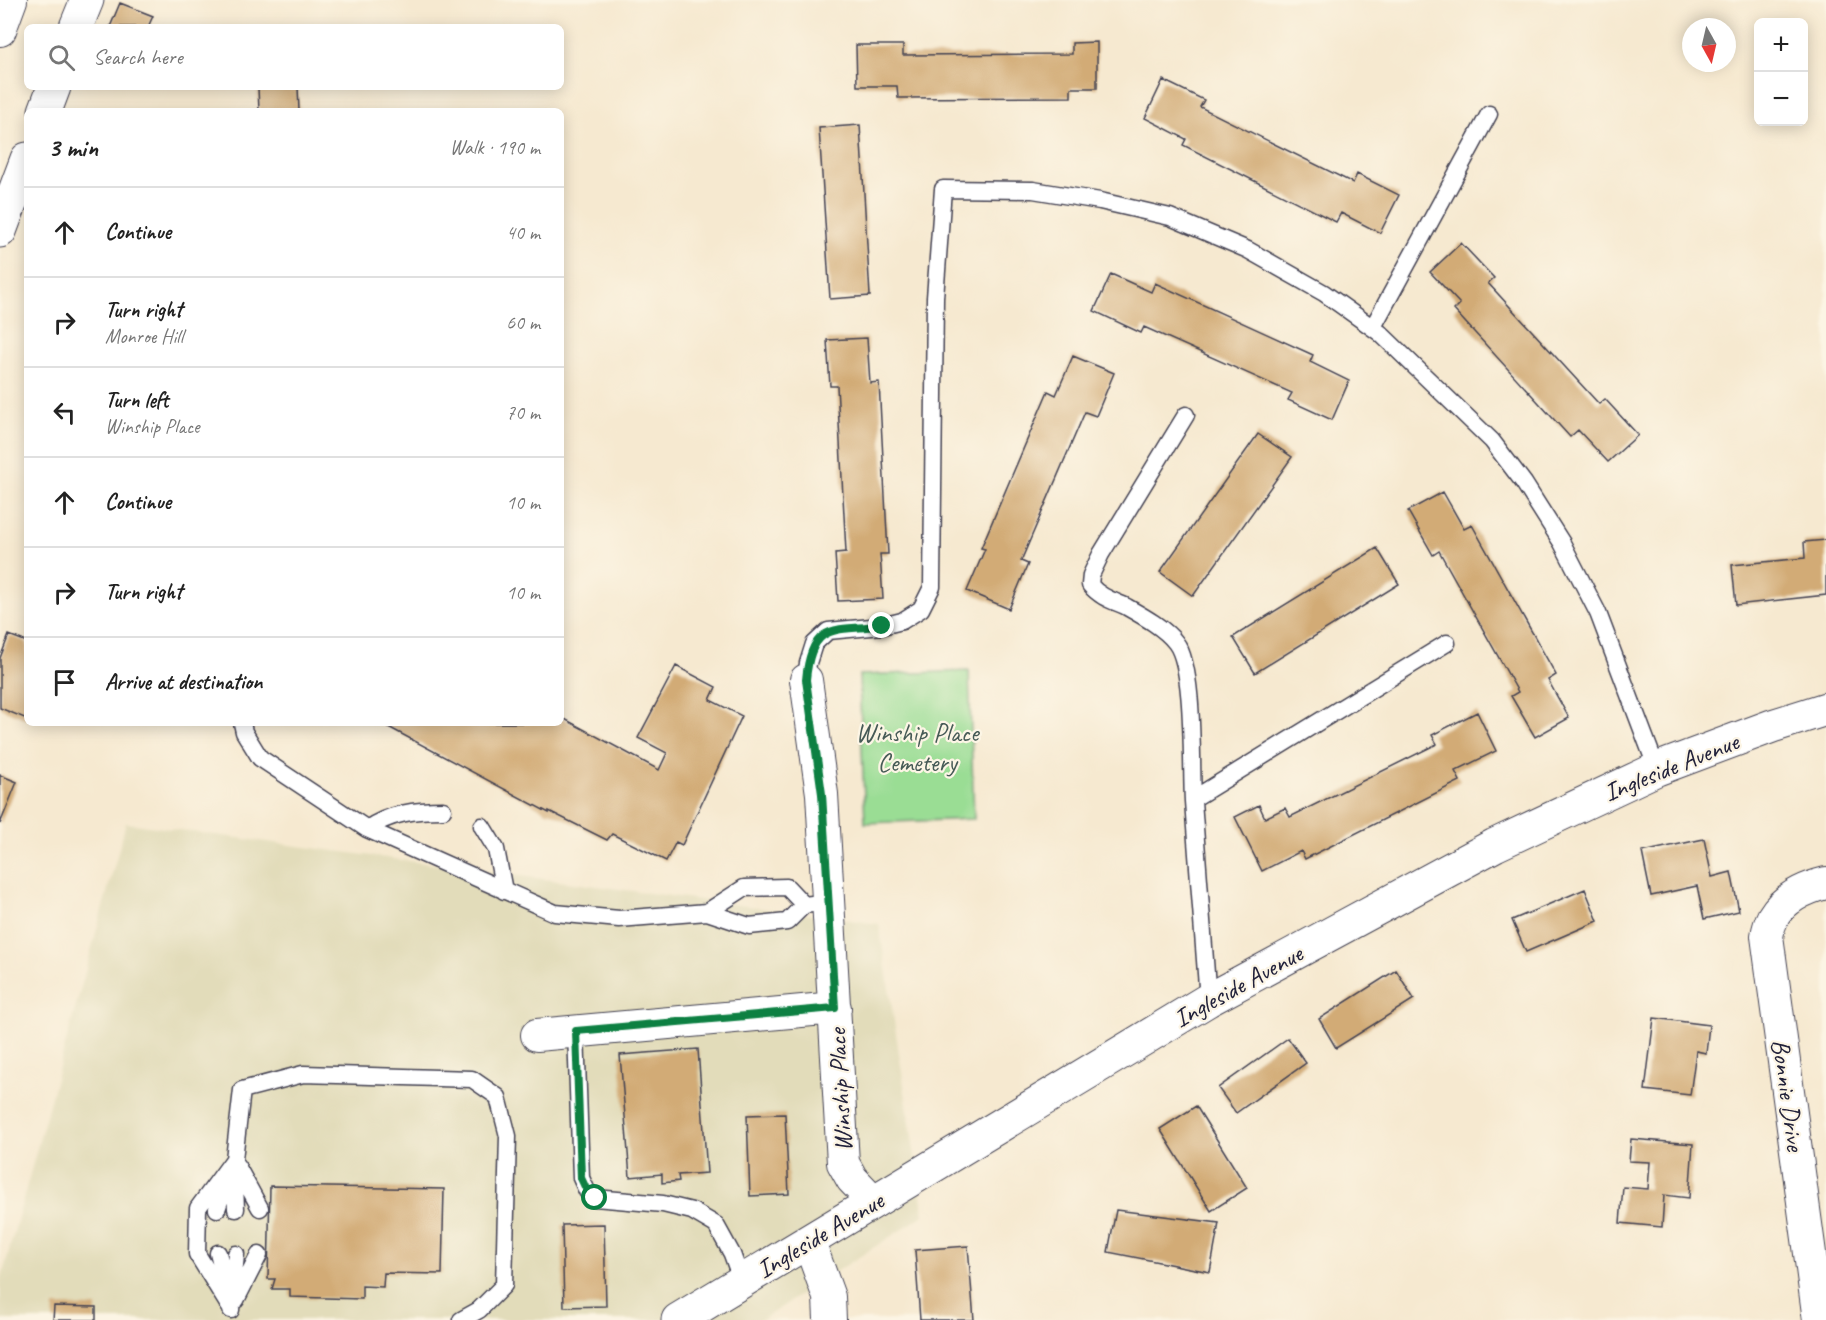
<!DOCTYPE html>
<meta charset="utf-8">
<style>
:root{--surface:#fff;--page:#f6f6f6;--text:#222;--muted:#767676;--line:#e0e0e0}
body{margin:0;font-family:Caveat,sans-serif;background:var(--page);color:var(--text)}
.controls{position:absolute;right:18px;top:18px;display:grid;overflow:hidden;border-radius:9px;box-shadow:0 3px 15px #0003}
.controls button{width:54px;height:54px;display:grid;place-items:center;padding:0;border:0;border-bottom:2px solid var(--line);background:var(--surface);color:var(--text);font:30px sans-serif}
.compass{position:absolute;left:1682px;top:18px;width:54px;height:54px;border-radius:50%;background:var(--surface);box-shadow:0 3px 15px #0003;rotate:172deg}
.stop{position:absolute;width:18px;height:18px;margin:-14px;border:4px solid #0b8043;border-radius:50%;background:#fff}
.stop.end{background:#0b8043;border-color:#fff;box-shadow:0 2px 6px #0008}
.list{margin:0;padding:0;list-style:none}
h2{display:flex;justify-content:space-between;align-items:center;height:78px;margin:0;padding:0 24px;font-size:26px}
h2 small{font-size:20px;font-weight:400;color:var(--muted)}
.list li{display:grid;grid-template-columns:39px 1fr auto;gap:18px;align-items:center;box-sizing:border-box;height:90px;padding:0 24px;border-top:2px solid var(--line)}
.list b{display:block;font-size:22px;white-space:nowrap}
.list p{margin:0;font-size:20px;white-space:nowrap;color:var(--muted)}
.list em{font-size:20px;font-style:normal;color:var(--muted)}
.icon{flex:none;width:33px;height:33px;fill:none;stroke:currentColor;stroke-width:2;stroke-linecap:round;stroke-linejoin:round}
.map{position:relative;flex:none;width:1826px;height:1320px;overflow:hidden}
.search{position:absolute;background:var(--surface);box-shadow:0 3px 15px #0003;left:24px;top:24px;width:540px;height:66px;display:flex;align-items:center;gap:15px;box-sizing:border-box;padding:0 21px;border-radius:9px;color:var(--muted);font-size:22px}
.panel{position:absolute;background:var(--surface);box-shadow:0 3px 15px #0003;left:24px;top:108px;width:540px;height:618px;border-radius:9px}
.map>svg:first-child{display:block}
.built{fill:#e2dcba}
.green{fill:#9add94;stroke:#5e8068;stroke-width:1.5}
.building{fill:#d2ab76}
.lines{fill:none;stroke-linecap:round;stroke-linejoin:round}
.lane-casing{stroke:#424051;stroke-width:19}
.street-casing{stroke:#424051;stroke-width:34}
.secondary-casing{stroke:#424051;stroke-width:35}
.lane{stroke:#fff;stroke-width:16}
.street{stroke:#fff;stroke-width:32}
.secondary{stroke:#fff;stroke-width:33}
.route{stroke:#0b8043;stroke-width:8}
.labels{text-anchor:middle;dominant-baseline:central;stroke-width:4.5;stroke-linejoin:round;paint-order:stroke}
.park-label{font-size:26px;fill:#465a56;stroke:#fcf5e5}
.street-label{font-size:26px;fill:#22223b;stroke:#fcf5e5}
</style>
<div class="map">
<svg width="1826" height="1320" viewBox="0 0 1826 1320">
<rect width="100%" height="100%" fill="#fcf5e5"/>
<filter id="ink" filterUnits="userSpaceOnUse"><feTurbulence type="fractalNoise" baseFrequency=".0167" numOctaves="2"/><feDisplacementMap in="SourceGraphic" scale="12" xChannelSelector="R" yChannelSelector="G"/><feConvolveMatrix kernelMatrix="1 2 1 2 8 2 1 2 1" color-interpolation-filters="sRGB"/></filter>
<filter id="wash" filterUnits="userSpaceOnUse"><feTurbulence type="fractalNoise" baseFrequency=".008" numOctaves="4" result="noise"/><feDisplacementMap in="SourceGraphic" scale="24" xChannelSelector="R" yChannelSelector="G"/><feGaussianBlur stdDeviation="1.35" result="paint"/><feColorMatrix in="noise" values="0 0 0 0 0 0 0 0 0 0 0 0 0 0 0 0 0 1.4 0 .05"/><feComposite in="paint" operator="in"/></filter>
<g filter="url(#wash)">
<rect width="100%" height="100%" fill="#f6e9d0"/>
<path class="built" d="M126,823L879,924L924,1215L761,1320H0V1284Z"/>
<path class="green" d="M969,671L974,819L865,823L859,675Z"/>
<g id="blocks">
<path class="building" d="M120,3L153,16L148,27H110Z
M1097,42V88H1071V97L898,98L897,86H857L856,45H903V55L1072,54V43Z
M1163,80L1204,100L1200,107L1353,183L1357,174L1399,195L1380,233L1341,213L1336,222L1183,145L1186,139L1145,118Z
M258,87H298L299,111H259Z
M860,125L870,296L830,299L819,128Z
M1461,243L1494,278L1488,283L1599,404L1605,399L1638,435L1608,462L1578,430L1570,437L1454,310L1460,304L1430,272Z
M1111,274L1151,292L1155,283L1313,355L1310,362L1349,381L1332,420L1288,400L1292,393L1144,327L1141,333L1094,311Z
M867,338L870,383L879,382L888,554H880L883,599L838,601L835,553L846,552L837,386H830L827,340Z
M1073,356L1114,373L1096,416L1085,412L1021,561L1028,564L1009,609L967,591L985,549L981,548L1048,391L1056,395Z
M1258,434L1292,457L1193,596L1160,572Z
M1443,492L1464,529L1472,525L1556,675L1548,680L1569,718L1535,737L1511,696L1518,692L1439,551L1433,555L1408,511Z
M1826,540V595L1736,605L1732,565L1805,558L1804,542Z
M1377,548L1399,584L1255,673L1233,637Z
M9,635L27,642V719L0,708V658Z
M676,666L716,687L710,700L742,716L682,845L676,842L666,861L612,834L607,840L549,811V813L381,723H561V717L659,770L667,753L638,738Z
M1477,712L1496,751L1455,771L1460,781L1305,859L1301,851L1262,871L1235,817L1259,805L1265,818L1285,808L1290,817L1437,744L1432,735Z
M0,775L17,782L0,824Z
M1704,839L1712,877L1731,872L1739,911L1704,919L1697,886L1651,896L1642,852Z
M1585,889L1598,921L1526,952L1512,920Z
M1396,970L1414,999L1336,1048L1319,1019Z
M1654,1018L1709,1025L1706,1053L1696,1051L1690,1095L1645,1090Z
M1288,1038L1306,1063L1236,1113L1218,1088Z
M698,1049L707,1173L678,1175L679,1181L662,1183V1174L630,1177L620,1055Z
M1196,1106L1247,1188L1211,1211L1160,1129Z
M785,1114L789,1194L750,1196L747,1115Z
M1631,1139L1693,1144L1689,1198L1664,1195L1662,1227L1620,1223L1623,1187L1648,1189L1650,1162L1629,1161Z
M270,1186L444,1189L442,1274L384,1273L383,1287L362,1286V1299L290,1297V1289H272L275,1279H268Z
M1116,1210L1219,1223L1210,1272L1108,1252Z
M604,1224L606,1306L564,1307L562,1225Z
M968,1246L974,1320H920L915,1250Z
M54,1306L96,1307V1320H53Z"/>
</g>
</g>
<g filter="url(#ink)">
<use href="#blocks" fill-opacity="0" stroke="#424051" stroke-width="1.5"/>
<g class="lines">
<g class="lane-casing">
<path id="lane" d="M1373,327L1489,114
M1186,415L1101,554L1091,575L1090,585C1100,597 1111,600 1125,606C1141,615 1165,628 1176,643C1195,668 1191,766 1193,801C1198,867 1203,934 1208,1000
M806,680L808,663L814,644L828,631L882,626L902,621L921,609L932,587L935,298L943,189L1033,190L1100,201L1170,217L1248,250L1324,293L1380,333L1492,441L1524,483L1562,543L1598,613L1657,769
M242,723L244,732L260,758L367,829L555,913L619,919L707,912L749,926L787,922L804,905L829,902
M1193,799L1447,643
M482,826L496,849L504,891
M367,829C390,813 416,810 443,810
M707,912L744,888L787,887L804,905
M576,1031L581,1178L587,1191L595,1198L663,1204L692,1211L716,1225L732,1254L742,1282
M237,1166L260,1208
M217,1209L229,1175
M236,1209L234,1159L242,1090L303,1074L472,1079L498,1097L508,1136L504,1285L479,1310L461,1320
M218,1253L228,1293
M236,1300L259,1255
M231,1309L197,1254L198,1208L234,1159
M231,1310L236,1254"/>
</g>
<g class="street-casing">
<path id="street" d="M0,30L11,0
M806,680L822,794L843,1163L852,1179L874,1202
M537,1035L835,1008
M809,1242L829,1297L830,1320
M1819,1320L1767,936C1768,930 1770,923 1773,917C1784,898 1806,888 1826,883"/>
</g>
<g class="secondary-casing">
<path id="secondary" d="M76,27L87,0
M45,111L54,87
M0,231L27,159
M678,1320L1208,1000L1495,845L1657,769L1772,726L1826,709"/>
</g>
<use href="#lane" class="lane"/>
<use href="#street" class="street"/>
<use href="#secondary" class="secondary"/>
</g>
</g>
<g class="lines" filter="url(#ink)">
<path class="route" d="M595,1198L587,1191L581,1178L576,1031L835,1008L822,794L806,680C811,622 834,630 882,626"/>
</g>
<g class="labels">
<g class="park-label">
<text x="917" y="732">Winship Place<tspan x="917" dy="30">Cemetery</tspan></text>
</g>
<g class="street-label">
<text transform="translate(1671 767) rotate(-22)">Ingleside Avenue</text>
<text transform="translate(1238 986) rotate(-29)">Ingleside Avenue</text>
<text transform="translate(840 1090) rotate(-93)">Winship Place</text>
<text transform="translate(1788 1095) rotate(82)">Bonnie Drive</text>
<text transform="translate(820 1235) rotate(-31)">Ingleside Avenue</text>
</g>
</g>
</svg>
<div class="controls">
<button>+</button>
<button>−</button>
</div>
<svg class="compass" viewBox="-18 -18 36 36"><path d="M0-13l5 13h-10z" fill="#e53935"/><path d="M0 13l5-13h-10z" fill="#767676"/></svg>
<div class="stop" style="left:595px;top:1198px"></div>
<div class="stop end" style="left:882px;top:626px"></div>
<div class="search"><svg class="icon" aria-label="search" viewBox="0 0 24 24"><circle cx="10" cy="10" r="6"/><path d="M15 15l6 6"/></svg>Search here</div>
<section class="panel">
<h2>3 min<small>Walk · 190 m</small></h2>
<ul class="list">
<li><svg class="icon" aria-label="ahead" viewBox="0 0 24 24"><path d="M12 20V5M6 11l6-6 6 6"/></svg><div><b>Continue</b></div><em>40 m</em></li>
<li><svg class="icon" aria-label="right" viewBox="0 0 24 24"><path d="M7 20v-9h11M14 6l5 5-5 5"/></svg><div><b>Turn right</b><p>Monroe Hill</p></div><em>60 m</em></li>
<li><svg class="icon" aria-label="left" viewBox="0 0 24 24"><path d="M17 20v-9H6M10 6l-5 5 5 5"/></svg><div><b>Turn left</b><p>Winship Place</p></div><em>70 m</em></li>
<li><svg class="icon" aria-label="ahead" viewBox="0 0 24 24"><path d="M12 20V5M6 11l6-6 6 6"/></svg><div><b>Continue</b></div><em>10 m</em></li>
<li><svg class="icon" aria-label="right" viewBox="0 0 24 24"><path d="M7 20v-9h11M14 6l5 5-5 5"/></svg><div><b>Turn right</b></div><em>10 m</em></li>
<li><svg class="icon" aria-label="arrive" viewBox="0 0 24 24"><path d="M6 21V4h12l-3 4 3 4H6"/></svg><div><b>Arrive at destination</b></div></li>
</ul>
</section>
</div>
